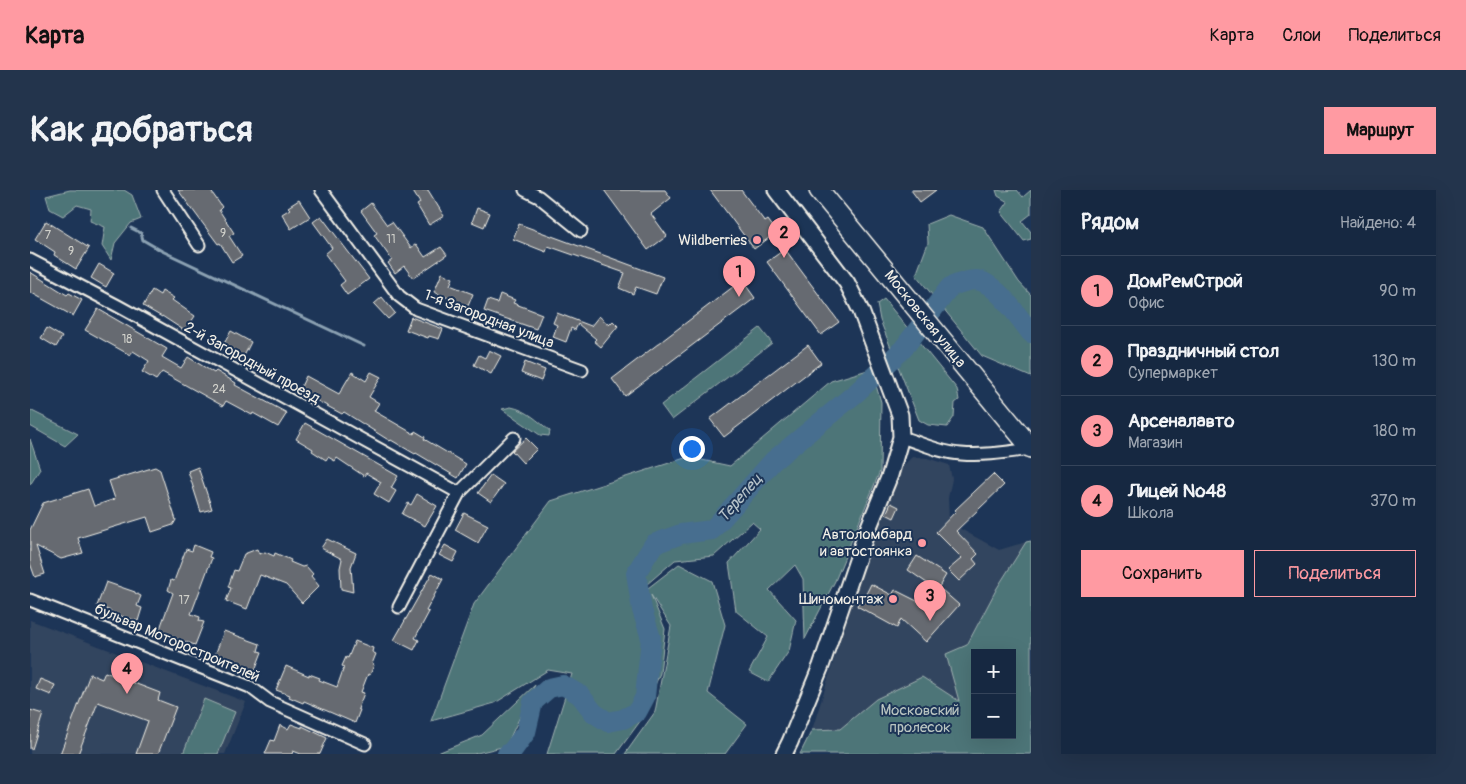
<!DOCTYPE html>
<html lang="ru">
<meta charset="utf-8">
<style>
:root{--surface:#162841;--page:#23344c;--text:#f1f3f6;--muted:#9ea6b1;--line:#35445a;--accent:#ff9aa2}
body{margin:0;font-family:Pangolin,sans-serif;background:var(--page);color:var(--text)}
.controls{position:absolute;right:15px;bottom:15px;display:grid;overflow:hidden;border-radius:0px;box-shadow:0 5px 20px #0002}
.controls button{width:45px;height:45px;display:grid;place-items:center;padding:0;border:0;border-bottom:1px solid var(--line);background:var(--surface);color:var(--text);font:25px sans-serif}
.you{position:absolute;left:661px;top:258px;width:18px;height:18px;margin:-12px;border:4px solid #fff;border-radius:50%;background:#1a73e8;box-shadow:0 0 0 8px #1a73e833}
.badge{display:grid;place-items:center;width:32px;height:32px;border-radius:50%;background:var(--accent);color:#111;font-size:16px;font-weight:700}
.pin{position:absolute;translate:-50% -41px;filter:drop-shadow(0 1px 2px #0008)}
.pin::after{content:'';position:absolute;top:26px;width:18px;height:15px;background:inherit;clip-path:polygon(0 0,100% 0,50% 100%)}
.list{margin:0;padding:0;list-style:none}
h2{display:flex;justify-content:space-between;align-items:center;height:65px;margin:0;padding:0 20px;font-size:21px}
h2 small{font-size:16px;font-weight:400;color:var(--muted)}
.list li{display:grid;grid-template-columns:32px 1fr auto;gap:15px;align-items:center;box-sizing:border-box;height:70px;padding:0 20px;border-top:1px solid var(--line)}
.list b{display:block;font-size:19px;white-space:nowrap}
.list p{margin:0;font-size:16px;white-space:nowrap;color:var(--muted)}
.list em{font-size:16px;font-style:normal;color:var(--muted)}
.actions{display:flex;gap:10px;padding:15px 20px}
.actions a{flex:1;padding:11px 0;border:1px solid var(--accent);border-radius:0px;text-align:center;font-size:18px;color:var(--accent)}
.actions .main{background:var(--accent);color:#111}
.map{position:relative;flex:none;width:1001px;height:564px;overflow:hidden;border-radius:0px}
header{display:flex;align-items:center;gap:30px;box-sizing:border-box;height:70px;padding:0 25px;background:var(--accent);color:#111}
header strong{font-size:24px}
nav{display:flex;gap:28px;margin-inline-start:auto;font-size:18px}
.intro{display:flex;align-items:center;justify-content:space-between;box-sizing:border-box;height:120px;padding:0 30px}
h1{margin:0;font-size:35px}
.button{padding:12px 22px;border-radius:0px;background:var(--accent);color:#111;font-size:18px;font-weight:700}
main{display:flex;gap:30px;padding:0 30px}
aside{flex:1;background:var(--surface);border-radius:0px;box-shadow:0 5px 20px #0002}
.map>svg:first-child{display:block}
.built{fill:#33455f}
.green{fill:#4d7478;stroke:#a0b2b0;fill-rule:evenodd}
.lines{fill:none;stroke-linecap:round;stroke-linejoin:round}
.stream{stroke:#8ca2b3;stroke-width:3}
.river{stroke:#476e8f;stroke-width:20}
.building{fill:#666b71;stroke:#f4f1e8}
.minor-casing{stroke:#f4f1e8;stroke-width:15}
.tertiary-casing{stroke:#f4f1e8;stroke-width:19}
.primary-casing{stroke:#f4f1e8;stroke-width:22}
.minor{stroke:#1d3557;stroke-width:11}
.tertiary{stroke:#1d3557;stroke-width:15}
.primary{stroke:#1d3557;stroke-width:19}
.poi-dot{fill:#ff9aa2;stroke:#1d3557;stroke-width:2}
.labels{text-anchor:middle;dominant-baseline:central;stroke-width:4;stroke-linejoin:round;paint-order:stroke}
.number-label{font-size:12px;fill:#d0d0ca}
.poi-label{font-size:15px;fill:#f4f1e8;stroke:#1d3557;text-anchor:end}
.street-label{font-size:15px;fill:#f4f1e8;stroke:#1d3557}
.park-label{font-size:15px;fill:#bac5c1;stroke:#1d3557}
.water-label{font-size:16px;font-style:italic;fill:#b7c3c9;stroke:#1d3557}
</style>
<header>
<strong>Карта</strong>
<nav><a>Карта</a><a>Слои</a><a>Поделиться</a></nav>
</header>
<div class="intro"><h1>Как добраться</h1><a class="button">Маршрут</a></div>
<main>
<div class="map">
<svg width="1001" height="564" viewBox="0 0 1001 564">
<rect width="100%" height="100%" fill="#1d3557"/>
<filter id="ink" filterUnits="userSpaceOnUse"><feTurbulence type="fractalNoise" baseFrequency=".02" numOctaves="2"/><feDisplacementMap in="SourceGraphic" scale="10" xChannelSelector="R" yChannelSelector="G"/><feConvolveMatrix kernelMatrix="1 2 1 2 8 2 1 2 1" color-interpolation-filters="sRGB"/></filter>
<g filter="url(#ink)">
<path class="built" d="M882,267L897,268L919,275L922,289L918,308L919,330L927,337L969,360L996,352L967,398L937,455L929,511L846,509L810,539L782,540L839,358L872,277Z
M0,430L216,512L195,564H0Z"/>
<path class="green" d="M40,0H94L102,5L111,29L101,33L85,53L81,70L72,56L75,37L60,31L61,19L47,15L33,26L20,19L16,6Z
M966,0L973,1L987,0L993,7L1001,0V24L992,31L1001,42V49L994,51L971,22L978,12L968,6Z
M919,25L953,37L989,92L1001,105V187L952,166L886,85L898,53L897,34Z
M854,109L927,199L929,210L925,213L924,227L917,237L898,235L889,230L850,130L847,114Z
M730,138L742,153L642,230L631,215Z
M841,179L851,212L850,281L805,391L775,449L773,389L765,375L739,400L766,430L759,461L738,492L719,482L738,447L706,421L699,373L730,339L722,332L684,366L645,370L616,395L618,398L649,374L682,391L695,435L678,503L717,534L695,564H595L625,522L641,436L621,405L635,439L630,483L611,530L586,564H517L542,484L518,480L465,513L401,531L444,414L521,311L658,267L700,276L801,191Z
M481,217C497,220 508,231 520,241L519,246L510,245L472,219Z
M0,220L48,244L35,256L0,236Z
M0,249L10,279L0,295Z
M1001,351V564H770L782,540L810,539L846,509L892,487L929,511L916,464L937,455L967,398L996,352ZM945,463H982V545H945Z
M505,495L476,556L443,564H405L452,545Z
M174,509L205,522L188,564H153Z"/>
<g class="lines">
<path class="stream" d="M101,38L111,43L113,50L132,61L334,156"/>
<path class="river" d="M477,564L482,561L496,542L503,512L519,498L533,495L550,505L564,523L578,532L593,529L607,522L615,507L621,448L612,420L606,383L624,354L651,344L682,340L743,271L826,203L873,159L920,97C928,94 937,90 946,90C966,92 989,128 1001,143"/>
</g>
<path class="building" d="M148,0H180L192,17L189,20L204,43L199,46L212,66L202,72L190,53L188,54Z
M382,0H398L414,26L399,35L387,15L390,13Z
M574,0H635L641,8L621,24L637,46L618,60Z
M680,0H711L735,32L738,30L747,42L724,59Z
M881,0H906L890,12Z
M269,10L280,27L261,39L252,24L260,19L258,17Z
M341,13L357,35L362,32L381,58L386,54L395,67L411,57L417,65L383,88L374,76L365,83L358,73L362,70L344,45L347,43L331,21Z
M447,18L460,23L454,37L442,32Z
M291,26L339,89L317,105L310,95L315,91L295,64L302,58L283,32Z
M16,31L59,58L46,79L24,65L25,62L5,49Z
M489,34L633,87L626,104L606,97L603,104L589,98L595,83L518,56L516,62L483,49Z
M755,59L809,132L791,145L737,72Z
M69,74L84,83L76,97L61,88Z
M0,82L37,105L39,103L52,110L43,126L0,102Z
M412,83L423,88L420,95L443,104L438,116L404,102Z
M712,90L725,108L595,206L582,189Z
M122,100L130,105L132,101L144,108L142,110L165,126L155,141L132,126V127L113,116Z
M470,104L485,110L483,113L512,124L506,139L454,121L458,110L467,113Z
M352,107L365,123L358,129L344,114Z
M68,119L137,159L132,167L151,178L158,167L184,183L186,181L206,193L205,195L257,223L248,237L223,223L222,225L196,211L193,216L132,182L126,190L112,182L119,171L103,161L100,165L55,140Z
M527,123L561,136L569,126L579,135L583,131L588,136L571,157L564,151L566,149L548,134L545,140L541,138L536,152L523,147L527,135L523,133Z
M381,127L413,139L409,149L399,146L398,148L376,140Z
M17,138L32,147L26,157L11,148Z
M201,141L221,152L212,170L191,159Z
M778,155L791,173L694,247L680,229Z
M459,160L471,166L461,184L444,175L449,165L455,168Z
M495,172L515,180L511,191L491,183Z
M322,182L336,191L341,182L351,187L339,207L349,213L344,221L384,244L385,241L395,247L394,249L436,274L428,288L386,263L385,264L361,250L360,251L314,222L312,224L269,201L276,186L309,204Z
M275,233L368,286L361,298L366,301L359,313L344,304L351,292L336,283L334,286L307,268L305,271L298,267L296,270L282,261L283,259L266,249Z
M496,248L507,259L493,273L482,261Z
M125,277L130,280L146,330L143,335L122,342L117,327L48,348L53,363L31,369L6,356L15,384L5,387L0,373V340L13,313L58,299L64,316L85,309L79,291Z
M168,277L182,319L171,322L158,281Z
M963,284L974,295L926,341L948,364L943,369L947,374L929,391L918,380L932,368L906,342L926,321L925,320Z
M461,285L474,294L461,312L448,303Z
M387,304L407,316L395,336L372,324L378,313L381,315Z
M861,313L869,317L864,328L856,324Z
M434,323L458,335L448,353L425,340Z
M297,349L326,363L321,377L323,402L311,399L310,378L312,369L291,358Z
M164,355L181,362L179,367L182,368L161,424L170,427L169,431L174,432L165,455L140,447V446L129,441L143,403L138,400L141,390L144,391L156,359L162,361Z
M415,355L428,362L423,372L409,365Z
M227,359L229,364L235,362L244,366L245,363L261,370L260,372L272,377L276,376L283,384L281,386L289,396L272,413L256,395L230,385L217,419L196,411L201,398L198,397L204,380L207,381L214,364Z
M887,366L916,385L907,400L878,380Z
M402,383L413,389L396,421L399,422L385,448L389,450L384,460L364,450Z
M76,392L105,402V403L111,406L107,416L112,418L108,431L80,423L81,421L67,416Z
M841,394L862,405L865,400L897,416L912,400L929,415L896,452L871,429L867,438L827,416L832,405L835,406Z
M194,441L230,454L228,461L232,462L225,480L185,465Z
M325,451L343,458L342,462L346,464L342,474L344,475L340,485L338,484L331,502L334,503L328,519L330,520L325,533L274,511L273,513L259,507L260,505L246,500L256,476L279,486V484L290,488L289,490L307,497L314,477L312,476L316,467L318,468Z
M75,482L130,503L128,510L146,517L128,564H106L118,531L68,512L48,564H30L60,484L72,489Z
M10,489L25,495L21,505L6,499Z
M0,520L13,524L2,559H0Z
M261,534L272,538V536L297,548L290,564H271L263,561L262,564H235L241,550L244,551L250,535L258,539Z"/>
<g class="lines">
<g class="minor-casing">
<path id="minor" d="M133,0L169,55
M291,0L369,106L386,119L552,180
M495,0L509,7L551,41
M0,70L88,116L429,303
M871,247C891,253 911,263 931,264C954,266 978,262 1001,259
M0,410L220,497L240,512L335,554
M369,417L429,303L484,248"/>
</g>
<g class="tertiary-casing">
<path id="tertiary" d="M746,0L817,93L831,121L870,225L871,247L860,285L836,344L791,476L760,552L754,564"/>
</g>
<g class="primary-casing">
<path id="primary" d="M789,0L1001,258"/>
</g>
<use href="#minor" class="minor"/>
<use href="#tertiary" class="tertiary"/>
<use href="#primary" class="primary"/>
</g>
</g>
<g class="poi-dot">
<circle cx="727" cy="50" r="5"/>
<circle cx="892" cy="353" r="5"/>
<circle cx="863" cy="409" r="5"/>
</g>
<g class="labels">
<g class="number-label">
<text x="193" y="43">9</text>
<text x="18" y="45">7</text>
<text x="361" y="49">11</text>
<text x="41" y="61">9</text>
<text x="97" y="149">18</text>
<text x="189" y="199">24</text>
<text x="154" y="410">17</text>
</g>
<g class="poi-label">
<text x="717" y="50">Wildberries</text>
<text x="882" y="344">Автоломбард<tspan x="882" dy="17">и автостоянка</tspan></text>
<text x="853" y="409">Шиномонтаж</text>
</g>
<g class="street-label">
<text transform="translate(459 129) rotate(21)">1-я Загородная улица</text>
<text transform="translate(895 129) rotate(51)">Московская улица</text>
<text transform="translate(222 173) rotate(29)">2-й Загородный проезд</text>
<text transform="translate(147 453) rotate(23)">бульвар Моторостроителей</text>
</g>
<g class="park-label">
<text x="890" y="520">Московский<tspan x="890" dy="17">пролесок</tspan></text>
</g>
<g class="water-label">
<text transform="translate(710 308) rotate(-49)">Терепец</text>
</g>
</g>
</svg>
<div class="controls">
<button>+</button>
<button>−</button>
</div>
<div class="you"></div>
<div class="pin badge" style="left:709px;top:107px">1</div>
<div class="pin badge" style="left:754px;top:68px">2</div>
<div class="pin badge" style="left:900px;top:431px">3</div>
<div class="pin badge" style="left:97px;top:504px">4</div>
</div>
<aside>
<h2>Рядом<small>Найдено: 4</small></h2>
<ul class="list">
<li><span class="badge">1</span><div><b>ДомРемСтрой</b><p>Офис</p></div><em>90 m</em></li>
<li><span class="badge">2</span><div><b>Праздничный стол</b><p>Супермаркет</p></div><em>130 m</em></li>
<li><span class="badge">3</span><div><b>Арсеналавто</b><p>Магазин</p></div><em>180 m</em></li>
<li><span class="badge">4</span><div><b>Лицей №48</b><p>Школа</p></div><em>370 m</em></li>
</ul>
<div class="actions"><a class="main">Сохранить</a><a>Поделиться</a></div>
</aside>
</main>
